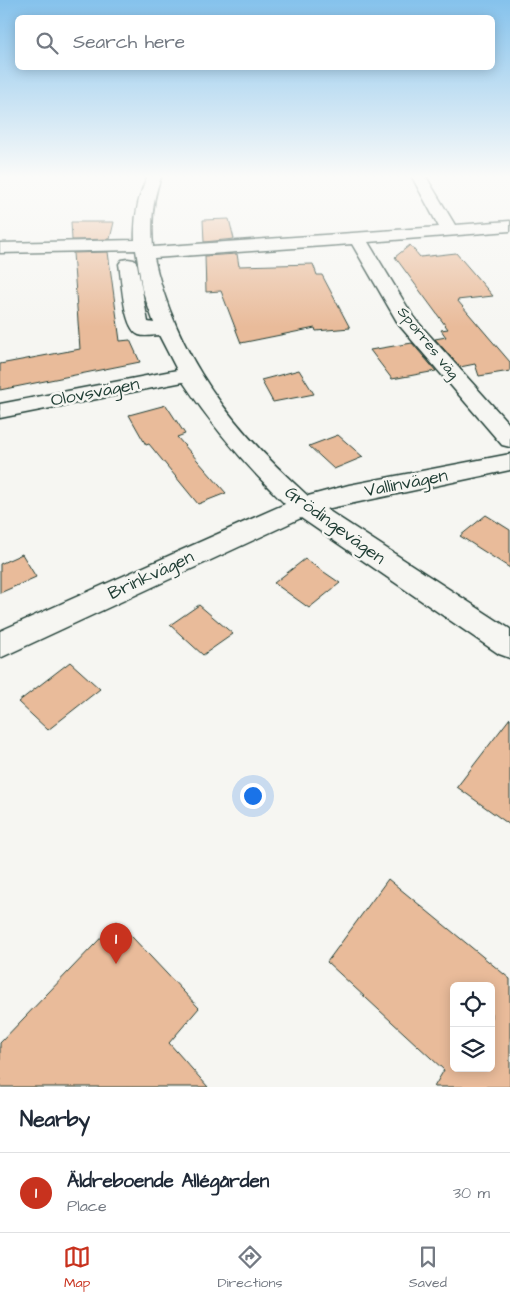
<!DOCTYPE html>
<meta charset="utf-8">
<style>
:root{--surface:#fff;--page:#f2f2f3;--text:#1f2937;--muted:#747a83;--line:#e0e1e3;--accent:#c8321e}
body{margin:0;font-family:"Architects Daughter",sans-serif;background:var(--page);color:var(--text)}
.controls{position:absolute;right:15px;bottom:15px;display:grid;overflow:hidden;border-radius:8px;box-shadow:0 2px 12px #0003}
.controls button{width:45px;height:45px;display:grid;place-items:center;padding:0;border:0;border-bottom:1px solid var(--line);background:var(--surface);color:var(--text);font:25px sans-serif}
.you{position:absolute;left:252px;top:795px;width:18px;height:18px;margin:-12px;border:4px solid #fff;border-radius:50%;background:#1a73e8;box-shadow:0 0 0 8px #1a73e833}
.badge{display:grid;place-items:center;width:32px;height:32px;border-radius:50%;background:var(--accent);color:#fff;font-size:16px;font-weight:700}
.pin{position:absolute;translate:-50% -41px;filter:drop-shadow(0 1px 2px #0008)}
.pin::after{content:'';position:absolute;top:26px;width:18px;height:15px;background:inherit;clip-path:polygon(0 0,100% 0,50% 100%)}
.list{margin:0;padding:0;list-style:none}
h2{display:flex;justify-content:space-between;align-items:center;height:65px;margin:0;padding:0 20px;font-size:21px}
h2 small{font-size:16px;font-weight:400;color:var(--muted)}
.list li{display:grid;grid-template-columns:32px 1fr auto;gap:15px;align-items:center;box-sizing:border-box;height:80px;padding:0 20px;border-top:1px solid var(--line)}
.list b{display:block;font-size:19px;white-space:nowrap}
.list p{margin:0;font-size:16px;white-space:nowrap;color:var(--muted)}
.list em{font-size:16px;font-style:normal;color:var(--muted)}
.icon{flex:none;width:28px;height:28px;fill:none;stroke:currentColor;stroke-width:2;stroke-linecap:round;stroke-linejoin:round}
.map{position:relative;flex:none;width:510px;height:1087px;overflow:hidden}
.search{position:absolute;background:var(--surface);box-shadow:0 2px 12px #0003;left:15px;right:15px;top:15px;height:55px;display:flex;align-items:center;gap:12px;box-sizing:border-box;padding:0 18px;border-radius:8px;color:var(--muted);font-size:19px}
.sheet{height:145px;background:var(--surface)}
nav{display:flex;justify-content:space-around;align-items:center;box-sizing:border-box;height:70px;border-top:1px solid var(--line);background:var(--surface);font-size:14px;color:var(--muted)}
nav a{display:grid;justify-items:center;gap:2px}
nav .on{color:var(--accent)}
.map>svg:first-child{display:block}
.building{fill:#e9bb9a;stroke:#1f3d34;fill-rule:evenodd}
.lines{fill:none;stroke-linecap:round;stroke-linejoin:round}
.minor-casing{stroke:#1f3d34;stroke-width:3}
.minor{fill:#f6f6f2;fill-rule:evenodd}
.labels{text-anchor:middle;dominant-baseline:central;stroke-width:5;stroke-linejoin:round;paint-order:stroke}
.far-street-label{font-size:15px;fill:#1f3d34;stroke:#f6f6f2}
.street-label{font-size:18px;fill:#1f3d34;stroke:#f6f6f2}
</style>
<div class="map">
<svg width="510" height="1087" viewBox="0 0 510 1087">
<rect width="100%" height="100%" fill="#f6f6f2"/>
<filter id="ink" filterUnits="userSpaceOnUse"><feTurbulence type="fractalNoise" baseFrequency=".02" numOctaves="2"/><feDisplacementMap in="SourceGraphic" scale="10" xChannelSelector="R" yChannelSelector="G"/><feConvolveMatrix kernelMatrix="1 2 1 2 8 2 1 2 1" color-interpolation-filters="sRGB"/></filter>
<g filter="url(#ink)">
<path class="building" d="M229,219L234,239L204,242L203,220Z
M71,222H114L110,239L72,240Z
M410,245L420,257L456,253L493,296L457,300L510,362V371L479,376L475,364L460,367L435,339L446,337L441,330L448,329L395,257Z
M108,252L120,341L130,340L140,362L0,390V364L80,349L73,253Z
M237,254L239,266L313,264L317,275H322L350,328L316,331L315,328L241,343L221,291L206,292L205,256Z
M412,343L436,371L392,379L370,350Z
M299,370L314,394L273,402L261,380Z
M166,405L185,434L177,437L226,493L198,504L149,444L146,445L129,415Z
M338,435L363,457L334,469L309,446Z
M486,515L510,530V568L460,536Z
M22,554L36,577L0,593V564Z
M305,559L340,583L309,608L274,583Z
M199,605L233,634L203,655L170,625Z
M70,662L100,689L48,730L18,702Z
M510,718V825L457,787Z
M388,879L510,979V1087H434L444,1070L327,962ZM454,986H491V1068H454Z
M117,921L199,1008L169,1043L208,1087H0V1043Z"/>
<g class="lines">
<g class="minor-casing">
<path id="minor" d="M148,175H162C152,198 151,222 153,247L439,227L411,175H425L455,225L510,221V231L368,242L414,318L510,425V447L502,445L399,325L352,244L154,258C177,358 232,428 308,496L349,485L510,454V470L326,509L510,629V658L499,654L301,518L0,658V631L285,504C246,466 213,427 183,382L0,418V404L177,370L159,335C153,335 145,337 139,335C123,329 122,280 119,264L122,260L128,259L134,260L137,264L148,322L154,323L142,289L136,250L0,253V243L135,240C134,217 138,196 148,175Z"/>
</g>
<use href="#minor" class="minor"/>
</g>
</g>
<linearGradient id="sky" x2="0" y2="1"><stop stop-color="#85c2ec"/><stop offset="0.54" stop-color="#fbfbf9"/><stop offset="1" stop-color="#fbfbf9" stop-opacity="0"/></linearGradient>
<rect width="510" height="327" fill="url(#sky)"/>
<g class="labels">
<g class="far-street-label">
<text transform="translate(428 343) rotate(51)">Sporres väg</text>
</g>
<g class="street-label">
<text transform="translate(95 392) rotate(-11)">Olovsvägen</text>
<text transform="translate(406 483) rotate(-11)">Vallinvägen</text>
<text transform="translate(335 525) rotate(36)">Grödingevägen</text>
<text transform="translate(151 575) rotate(-25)">Brinkvägen</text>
</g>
</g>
</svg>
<div class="controls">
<button><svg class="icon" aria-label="locate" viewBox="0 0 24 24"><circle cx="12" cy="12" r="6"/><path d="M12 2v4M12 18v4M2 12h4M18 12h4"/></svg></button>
<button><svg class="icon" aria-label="layers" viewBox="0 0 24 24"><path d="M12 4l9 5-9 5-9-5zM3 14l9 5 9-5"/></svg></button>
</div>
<div class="you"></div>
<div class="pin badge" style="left:116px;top:964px">1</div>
<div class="search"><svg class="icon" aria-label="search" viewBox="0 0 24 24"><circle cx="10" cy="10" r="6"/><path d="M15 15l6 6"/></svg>Search here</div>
</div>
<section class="sheet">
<h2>Nearby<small></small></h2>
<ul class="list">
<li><span class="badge">1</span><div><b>Äldreboende Allégården</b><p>Place</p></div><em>30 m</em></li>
</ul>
</section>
<nav>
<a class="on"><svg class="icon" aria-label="map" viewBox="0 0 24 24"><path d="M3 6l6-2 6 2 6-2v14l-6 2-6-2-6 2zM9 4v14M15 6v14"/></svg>Map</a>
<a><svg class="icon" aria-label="directions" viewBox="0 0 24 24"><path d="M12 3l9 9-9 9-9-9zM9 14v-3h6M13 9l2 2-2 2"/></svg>Directions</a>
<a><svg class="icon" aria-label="saved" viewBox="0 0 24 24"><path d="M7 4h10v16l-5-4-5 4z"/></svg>Saved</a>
</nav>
